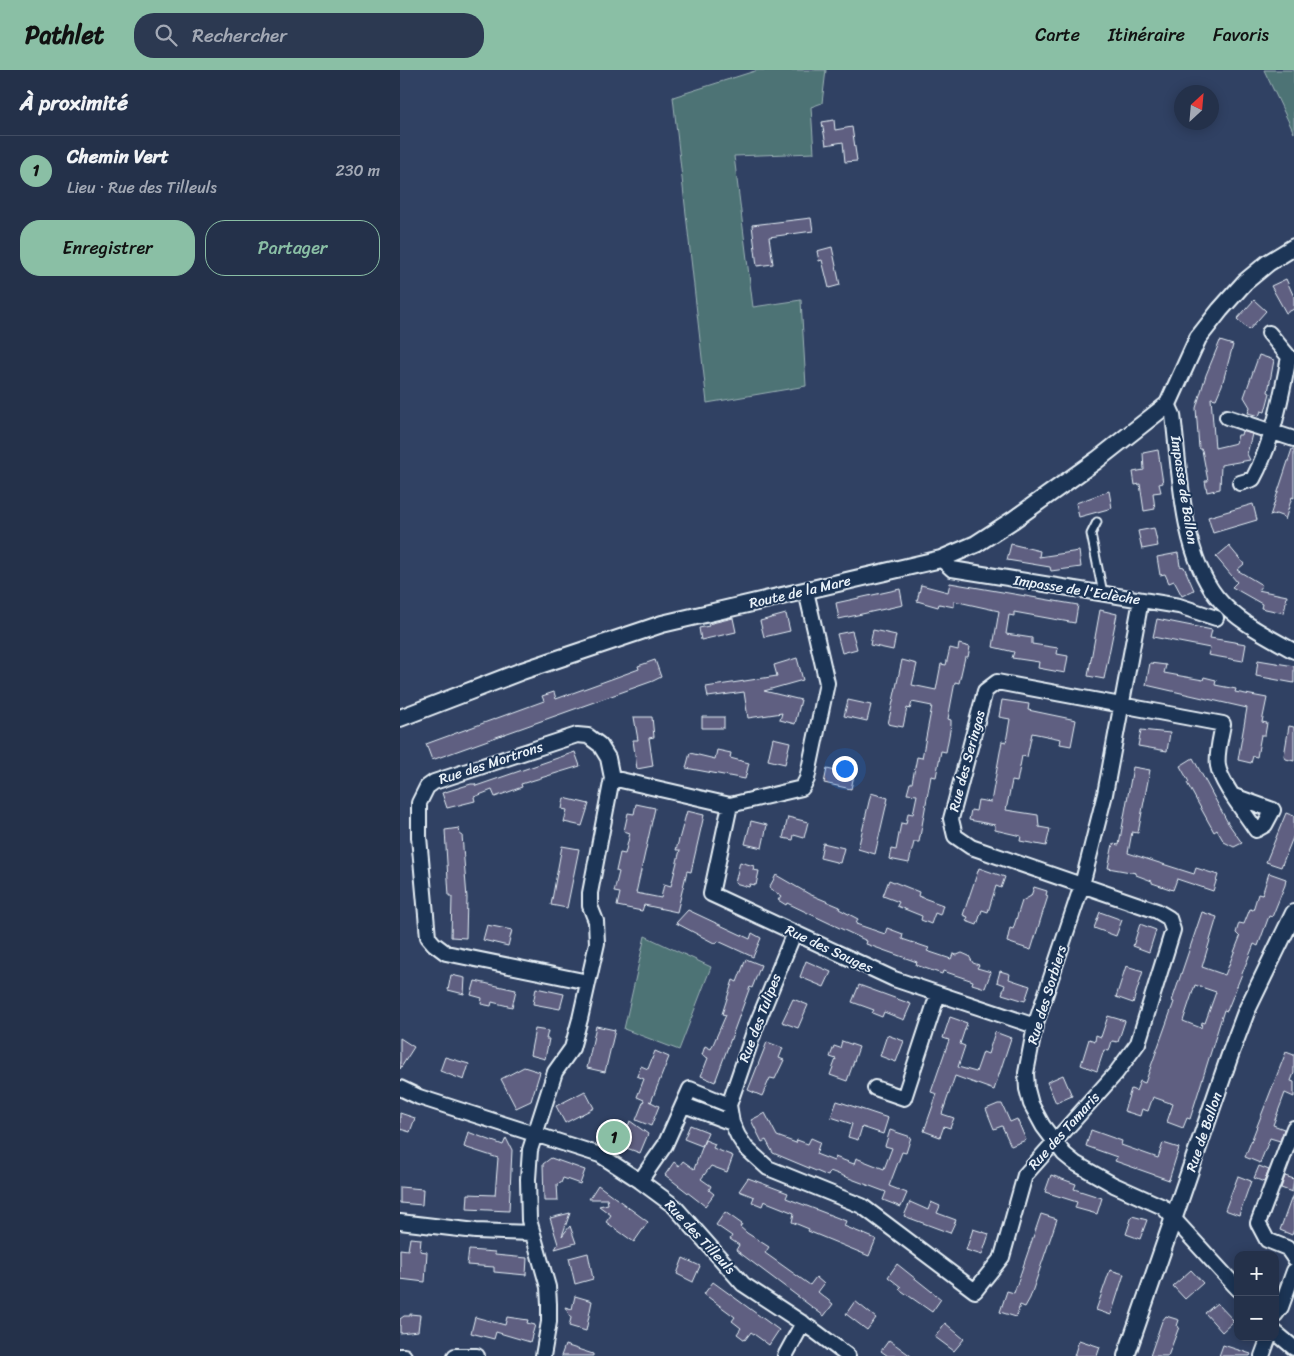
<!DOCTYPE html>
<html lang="fr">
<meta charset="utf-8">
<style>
:root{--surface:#24314a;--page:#2c3951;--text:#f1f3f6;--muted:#a3a9b5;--line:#414c62;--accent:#8abfa5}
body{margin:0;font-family:Sriracha,sans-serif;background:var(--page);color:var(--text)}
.controls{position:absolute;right:15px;bottom:15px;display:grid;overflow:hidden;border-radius:10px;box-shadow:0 2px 12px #0003}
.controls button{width:45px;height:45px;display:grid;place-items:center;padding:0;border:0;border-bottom:1px solid var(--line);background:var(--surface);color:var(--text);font:25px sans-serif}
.compass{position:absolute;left:774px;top:15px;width:45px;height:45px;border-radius:50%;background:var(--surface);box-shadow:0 2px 12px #0003;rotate:26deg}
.you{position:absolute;left:444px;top:698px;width:18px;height:18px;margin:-12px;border:4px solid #fff;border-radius:50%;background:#1a73e8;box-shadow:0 0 0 8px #1a73e833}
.badge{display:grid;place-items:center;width:32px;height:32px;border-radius:50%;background:var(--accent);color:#111;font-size:16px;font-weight:700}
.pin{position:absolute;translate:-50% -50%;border:2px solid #fff;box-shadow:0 1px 5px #0006}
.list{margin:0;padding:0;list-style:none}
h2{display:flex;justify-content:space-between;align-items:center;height:65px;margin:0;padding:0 20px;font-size:21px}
h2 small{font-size:16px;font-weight:400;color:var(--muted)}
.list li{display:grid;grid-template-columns:32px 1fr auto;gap:15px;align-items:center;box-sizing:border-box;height:70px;padding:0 20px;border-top:1px solid var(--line)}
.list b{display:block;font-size:19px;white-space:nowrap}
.list p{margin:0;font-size:16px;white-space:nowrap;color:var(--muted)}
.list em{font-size:16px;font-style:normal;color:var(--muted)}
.actions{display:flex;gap:10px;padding:15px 20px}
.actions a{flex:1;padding:11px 0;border:1px solid var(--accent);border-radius:20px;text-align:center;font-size:18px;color:var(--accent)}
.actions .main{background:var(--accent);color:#111}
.icon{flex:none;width:28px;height:28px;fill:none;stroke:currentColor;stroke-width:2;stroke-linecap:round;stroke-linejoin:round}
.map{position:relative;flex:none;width:894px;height:1286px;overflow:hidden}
header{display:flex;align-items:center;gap:30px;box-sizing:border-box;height:70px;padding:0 25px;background:var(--accent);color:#111}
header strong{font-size:24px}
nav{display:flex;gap:28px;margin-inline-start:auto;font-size:18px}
.search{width:350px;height:45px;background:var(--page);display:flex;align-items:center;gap:12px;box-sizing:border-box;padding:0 18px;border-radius:20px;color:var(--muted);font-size:19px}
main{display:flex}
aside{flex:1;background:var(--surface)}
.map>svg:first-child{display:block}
.green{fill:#4e7374;stroke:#9bb2b6}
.building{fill:#5e5f81;stroke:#e8f1f8;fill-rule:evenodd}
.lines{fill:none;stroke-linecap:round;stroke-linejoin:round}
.service-casing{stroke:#e8f1f8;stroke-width:11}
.minor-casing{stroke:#e8f1f8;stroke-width:18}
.tertiary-casing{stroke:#e8f1f8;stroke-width:20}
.service{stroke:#1d3557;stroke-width:7}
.minor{stroke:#1d3557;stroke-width:14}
.tertiary{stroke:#1d3557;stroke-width:16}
.labels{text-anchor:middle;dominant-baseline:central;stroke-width:4;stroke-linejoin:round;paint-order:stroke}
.street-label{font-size:14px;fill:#e8f1f8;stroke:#1d3557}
</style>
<header>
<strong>Pathlet</strong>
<div class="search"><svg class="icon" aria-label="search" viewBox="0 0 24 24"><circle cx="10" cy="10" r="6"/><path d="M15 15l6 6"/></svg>Rechercher</div>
<nav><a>Carte</a><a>Itinéraire</a><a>Favoris</a></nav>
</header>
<main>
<aside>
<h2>À proximité<small></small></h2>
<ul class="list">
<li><span class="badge">1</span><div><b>Chemin Vert</b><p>Lieu · Rue des Tilleuls</p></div><em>230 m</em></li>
</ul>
<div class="actions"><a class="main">Enregistrer</a><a>Partager</a></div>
</aside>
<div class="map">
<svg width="894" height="1286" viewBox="0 0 894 1286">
<rect width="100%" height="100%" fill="#304163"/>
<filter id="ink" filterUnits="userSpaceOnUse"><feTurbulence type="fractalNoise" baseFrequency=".02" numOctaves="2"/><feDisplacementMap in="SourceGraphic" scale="10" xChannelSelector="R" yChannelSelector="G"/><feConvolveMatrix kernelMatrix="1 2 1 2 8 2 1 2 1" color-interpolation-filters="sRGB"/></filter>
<g filter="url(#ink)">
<path class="green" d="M358,0H426L422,33L411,37L414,83L334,86L353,237L401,230L406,316L307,333L273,27Z
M864,0H894V63Z
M245,866L311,897L279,980L224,959Z"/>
<path class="building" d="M434,50L435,60L452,57L457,91L445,92L443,72L426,75L422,52Z
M411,148L413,161L369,167L373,194L357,196L352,155Z
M432,177L440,215L429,218L422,190L419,191L417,181Z
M886,209L894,227V239L886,243L871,216Z
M854,230L866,241L849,260L837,249Z
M820,271L833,275L822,315L816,329L811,328L815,378L836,373L838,365H841L842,361L852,364L847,384L850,390L821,395L820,419L807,422L805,411H808L802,380L799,378L796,338L806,305Z
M859,285L874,290L868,322L870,323L865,342L861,341L859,346L848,343L850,337L844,327Z
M892,379H894V428L892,427L885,450L884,447L876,444L870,446Z
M758,380L763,413L759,414L761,422L753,423L755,439L744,441L740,414L735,415L733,402L744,400L743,383Z
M709,421L712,438L679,447L676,433Z
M853,434L857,450L813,463L808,447Z
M754,458L758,476L742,479L738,461Z
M611,474L640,481L639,487L679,481L681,497L651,501L650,497L607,490Z
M829,476L844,494L837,500L862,515L858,520L887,526L884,543L861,538L862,534L832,517L837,512L816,487Z
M778,483L780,496L784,497L794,520L782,526L774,511L769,513L765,504L760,505L757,487Z
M550,513L678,535L675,553L614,542V546L609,545L606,564L632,568V574L658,578L657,584L668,586L665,603L638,598L639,592L612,588L614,582L593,577L599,541L554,531V537L539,534L538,537L517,531L521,515L548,522Z
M500,519L503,535L439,549L436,533Z
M700,540L717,544L704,609L688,606Z
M386,544L390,561L364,567L360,551Z
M333,548L336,562L301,570L299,558L309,556L308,554Z
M757,549L812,560L810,568L846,574L843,591L808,585L810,578L753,567Z
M473,560L496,565L493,580L470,575Z
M452,561L457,579L442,583L437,564Z
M559,574L570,577L568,587H565L559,613L555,612L548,649L551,650V655L546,682L541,681L536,707L531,706L519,772H514L509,793L489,789L491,779L496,780L501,753L506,754L508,743L513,744L517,725L507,724L510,713H512L517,687L522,688L532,636L512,632L510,639L507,638L503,657L488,654L502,590L517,594L512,615L536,620L541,594L546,595L550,578L558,580Z
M397,588L403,610L364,621L401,630L395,654L380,650L382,643L348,648L344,622L308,627L306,617L377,606L374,595Z
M255,590L261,607L253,611L32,690L26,674L144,631L142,626L154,622L156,629L239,599L238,596Z
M858,590L894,596V613L856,606Z
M750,593L766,595L764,603L803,610L804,607L816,610L815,615L836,619L835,622L867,628L862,652L867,653L865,665H861L857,687L853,686L851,693L838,690L847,638L746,615Z
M448,630L471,635L467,651L444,646Z
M602,630L629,634L628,640L676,650L671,676L660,674L661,669L632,663L627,687L622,686L617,712L612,711L606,740L638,745L639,757L650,759L646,776L620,771L621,766L595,760V755L569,750L571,740L576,741L578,730L591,732L602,671L606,672L610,649L599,647Z
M234,647H252L254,667L249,668L253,696L237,699L233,670H238Z
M302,647H324V658H302Z
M889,656L894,657V691L886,689L884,686Z
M741,660L770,663L767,681L738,676Z
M373,668L390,672L385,694L368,690Z
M317,680L331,683L330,688L349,693L345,709L286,698L290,683L315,689Z
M175,682L180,696L121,714L122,717L95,727L92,720L74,727L75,731L47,738L42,723L71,714H75L76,716Z
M793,688L828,753L842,773L834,777L824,772L817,760L814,762L787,713L789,712L780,696Z
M733,697L750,700L738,763L732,762L728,783L794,804L796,798L818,805L813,821L777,809L773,820L752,813V811L736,805V803L708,798L713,774L719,775Z
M427,699L454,705L451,719L424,713Z
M471,723L488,728L475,784L458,779Z
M164,728L189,734L182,756L164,752L167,740L162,739Z
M236,734L255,738L236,823L261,828L264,814L271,816L280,780H276L287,741L304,745L291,802L287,801L277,842L244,835L242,841L217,836L220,823L214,822L219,802L216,801L220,783L225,784L230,763L224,761L228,743L234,744Z
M886,743L894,746V765L881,797L866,792Z
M388,747L408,752L404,768L394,765L393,770L383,768Z
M351,751L367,755L362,778L345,774Z
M59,758L60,765H62L67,828L66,868L51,867L52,826H49L45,760Z
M423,773L444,778L440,793L420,788Z
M162,776L179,779L167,838L151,835Z
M340,792L354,796L353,800L359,801L356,815L350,814L349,817L335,813Z
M579,798L605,807L601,818L596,816L588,842L582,840L577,855L566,851L568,847L563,845Z
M869,803L886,809L885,815L872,847L869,846L858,876L854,874L827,941L824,940L790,1049L787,1048L783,1058L767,1052L773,1034L753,1027L748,1041L742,1039L740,1046L724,1041L731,1019L736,1021L740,1011L745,1013L774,932L772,931L802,842L817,847L802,897L825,905L840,867L836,863L839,853L844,854L850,839L853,840L858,824L862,825ZM795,915L816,922L805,953L802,952L801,958L783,951Z
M376,805L409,824L440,837L439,839L458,849L456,854L485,864L487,858L503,864L502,869L529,878L527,881L551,889L553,884L557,885L562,883L569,886L573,893L579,895L577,898L591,902L585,918L572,914L573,911L543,901L542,904L516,895L517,892L466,874L467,871L387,833L386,835L378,830L381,826L369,818Z
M489,810L519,822L518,826L543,835L540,845L535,843L531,854L521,850L522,846L497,836L499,832L483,826Z
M634,817L647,821L646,825L648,826L631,880L607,872L610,858L613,859L622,831L631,826Z
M288,840L350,869L352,863L361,868L353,887L318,871L316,874L276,853Z
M700,842L722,850L716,866L694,858Z
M740,854L756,860L749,882L733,876Z
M87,855L112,860L108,876L83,870Z
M346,889L361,895L352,918L350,917L315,1012L301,1006L308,988L302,985L305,976L311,979L326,945L322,944L333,910L337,912Z
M406,891L431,902L424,917L400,907Z
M726,896L743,901L733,933L716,927Z
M600,901L610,904L609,909L630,916L625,931L602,924L605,915L597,912Z
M51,905L65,908L64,924L48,920Z
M75,911L116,920L112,937L92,932L91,936L81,934L82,928L71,925Z
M459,915L511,934L504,950L484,942L482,947L472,943L474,940L452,932Z
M136,918L164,924L160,939L133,934Z
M393,929L408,935L398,958L382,952Z
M708,946L725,951L718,972L712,971L709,981L704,980L697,1001L681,995L689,969L695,971L696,965L701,967Z
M550,947L567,953L560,974L565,976L558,997L576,1002L583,982L588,984L595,962L611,968L594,1020L555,1006L542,1044L554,1048L550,1058L544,1056L540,1067L524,1061L537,1024L531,1022L549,970L543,968Z
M196,956L215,960L205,1002L187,998Z
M135,959L148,961L146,969H149L145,989L130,985Z
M487,965L504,971L496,992L480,986Z
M0,968L14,977L0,999Z
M442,971L459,977L447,1011L430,1005L436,989L430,987L434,976L440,978Z
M367,972L383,978L379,988L384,990L375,1009L370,1008L362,1026L348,1020Z
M255,981L269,987L251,1032L249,1031L259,1036L251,1056L236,1050L244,1030L237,1027L244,1009L237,1006L241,996L248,999Z
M886,982L894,985V1003L891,1011L894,1012V1027L885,1023L873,1055L884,1059L880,1071L870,1068L860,1093L845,1087Z
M45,987L69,994L64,1010L40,1001Z
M124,997L140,1002L131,1031L116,1038L101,1009Z
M663,1005L672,1026L656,1033L647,1012Z
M185,1021L194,1038L165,1053L156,1036Z
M437,1031L488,1048L483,1064L462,1057L458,1070L448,1067L452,1054L431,1047Z
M598,1034H602L610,1052L617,1049L626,1070L611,1076L602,1056L594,1059L586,1039Z
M0,1043L15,1048L10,1062L0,1059Z
M365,1043L377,1066L396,1073L397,1070L408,1074L411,1068L420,1072L416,1084L434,1091L435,1087L454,1094L456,1088L484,1099L492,1078L485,1076L490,1060L511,1067L506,1083L502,1082L489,1116L507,1123L501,1137L483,1130L486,1122L430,1101L428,1106L373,1083L366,1070L362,1072L351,1050Z
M230,1051L248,1064L240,1083L224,1077L226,1072H222Z
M290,1055L308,1062L302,1076L284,1069Z
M691,1060L722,1071L721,1075L758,1088L763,1073L779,1078L769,1110L715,1091L717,1087L686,1076Z
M68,1062L103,1075L106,1068L112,1080L109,1141L67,1139L68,1124L95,1125L98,1088L64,1077Z
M305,1070L315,1074L313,1078L333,1086L327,1102L311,1096L301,1109L311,1116L309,1120L314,1124L305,1136L265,1105L274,1092L279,1096L283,1091L294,1099Z
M151,1088L185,1100L180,1114L163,1108L161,1113L157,1114L158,1131H144L143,1094Z
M859,1096L869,1100L864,1112L854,1108Z
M651,1105L676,1114L674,1119L702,1128L697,1144L675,1138L677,1132L645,1122Z
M838,1106L851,1111L839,1145L825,1140Z
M885,1106L894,1109L892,1122L881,1118Z
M348,1108L388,1123L386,1128L446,1151L444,1156L476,1169L469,1186L408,1161L409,1159L392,1152L394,1143L364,1131L362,1136L352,1132L354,1127L339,1121Z
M198,1115L248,1152L234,1172L206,1152L211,1145L199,1136L208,1134L207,1129H189Z
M0,1117L23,1119L22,1135L0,1133Z
M893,1124L894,1159L892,1165L880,1160Z
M510,1132L528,1140L531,1132L540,1136L537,1143L556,1150L550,1163L504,1146Z
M325,1142L342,1154L340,1157L347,1163L369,1177L365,1183L410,1215L416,1207L424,1214L418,1222L433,1234L424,1246L336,1180L339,1175L330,1169L332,1166L316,1155Z
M170,1143L162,1166L170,1156L176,1173L155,1179L158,1174L150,1148Z
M641,1144L657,1149L630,1228L625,1237L620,1235L616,1247L600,1242L607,1221L614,1223Z
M732,1146L747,1150L740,1169L726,1164Z
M573,1159L589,1164L582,1185L566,1180Z
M10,1168L21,1169L20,1181L27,1182L25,1212L0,1209V1179L8,1180Z
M69,1180L95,1182V1185L127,1188L126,1205L94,1202V1197L67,1195Z
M188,1183L193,1209L175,1214L169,1188Z
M283,1188L300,1196L293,1212L277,1204Z
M497,1194L541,1229L532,1242L499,1219L501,1217L488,1207Z
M710,1200L724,1204L711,1245L696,1240Z
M791,1200L803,1213L785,1229L773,1216Z
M313,1212L379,1260L369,1275L351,1262L345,1270L337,1264L341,1258L332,1251L335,1247L304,1224Z
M175,1226L192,1231L186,1261L169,1256L171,1248L165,1237L172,1239Z
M455,1231L476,1248L467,1260L446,1244Z
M817,1233L834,1251L822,1262L805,1243Z
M10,1244L20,1245L18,1261L0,1263V1249L4,1246H10Z
M766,1246L779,1250L777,1256L779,1257L768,1286H750L762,1251Z
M75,1247L105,1255L107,1247L128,1250L127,1253L135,1255L130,1272L96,1262L94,1269L71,1263Z
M545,1253L564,1269L554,1281L535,1267Z
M489,1270L511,1286H488L481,1281Z
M679,1270L700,1277L697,1286H674Z
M165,1275L193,1284V1286H161Z
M823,1275L851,1284L850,1286H819Z"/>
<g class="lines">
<g class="service-casing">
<path id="service" d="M697,452L691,464L703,523"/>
</g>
<g class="minor-casing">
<path id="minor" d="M768,334L773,345C780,400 781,481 816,526C836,551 867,566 894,581
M827,347L894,369
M840,413L853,409C873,372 881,328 889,287L869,263
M541,489L552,499L779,536L816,548
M741,530L705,724L682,815L635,956L626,1003L627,1019L631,1034L643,1056L664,1084L675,1093L714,1115L763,1137L838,1219
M212,708L330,735L402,718L407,709L427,613L406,521
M330,735L311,824L494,909L635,956
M394,863L356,956L329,1035L332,1053L338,1066L346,1078L368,1098L462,1136L575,1221L602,1187L625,1105L716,1003L738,973L773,860L769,848L757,841L571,777L555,766L551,749L585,621L597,612L823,654C821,667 816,683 818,696C821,714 846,744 856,760L865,755L873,740L834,726
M0,1018L19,1027L200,1085L240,1111L274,1136L343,1214L416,1262L448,1286
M475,1018L504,1028L538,924
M284,1035L332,1053
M894,1058L858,1153L867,1170L887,1178L894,1188
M240,1111L265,1075L290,1019L329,1035
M0,1152L76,1161L132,1163
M875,1245L881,1237L894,1201
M875,1262L894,1278
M0,1286H4
M55,1286H77
M143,1286L149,1252V1234L148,1217L129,1150L128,1109L130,1080L155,1002L172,978L180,949L197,873L196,851L190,836V823L212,708L208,688L200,675L188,666L177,665L34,712L27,717L19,733V767L28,867L34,874L46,883L188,912
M385,1286L403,1253
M862,1286L869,1267"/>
</g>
<g class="tertiary-casing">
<path id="tertiary" d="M0,648L122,601L262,554L541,489L576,474L613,450L697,390L768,334L798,268L820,240L845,212L868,193L894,177
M726,1286L831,982L846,942L894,843"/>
</g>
<use href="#service" class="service"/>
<use href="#minor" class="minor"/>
<use href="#tertiary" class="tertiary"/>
</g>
</g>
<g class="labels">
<g class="street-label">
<text transform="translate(784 420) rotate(81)">Impasse de Ballon</text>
<text transform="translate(677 520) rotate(9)">Impasse de l'Eclèche</text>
<text transform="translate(400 522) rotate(-13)">Route de la Mare</text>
<text transform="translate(567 691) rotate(-75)">Rue des Seringas</text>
<text transform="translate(91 693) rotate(-18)">Rue des Mortrons</text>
<text transform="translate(429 879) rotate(25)">Rue des Sauges</text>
<text transform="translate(647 925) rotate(-73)">Rue des Sorbiers</text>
<text transform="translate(360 948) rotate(-69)">Rue des Tulipes</text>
<text transform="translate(664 1061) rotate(-48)">Rue des Tamaris</text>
<text transform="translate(804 1062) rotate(-71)">Rue de Ballon</text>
<text transform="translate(300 1167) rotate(47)">Rue des Tilleuls</text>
</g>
</g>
</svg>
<div class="controls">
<button>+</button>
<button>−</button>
</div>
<svg class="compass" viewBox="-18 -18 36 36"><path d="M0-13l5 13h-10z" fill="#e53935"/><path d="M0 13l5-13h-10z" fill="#a3a9b5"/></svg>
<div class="you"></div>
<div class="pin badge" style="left:214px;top:1067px">1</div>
</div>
</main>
